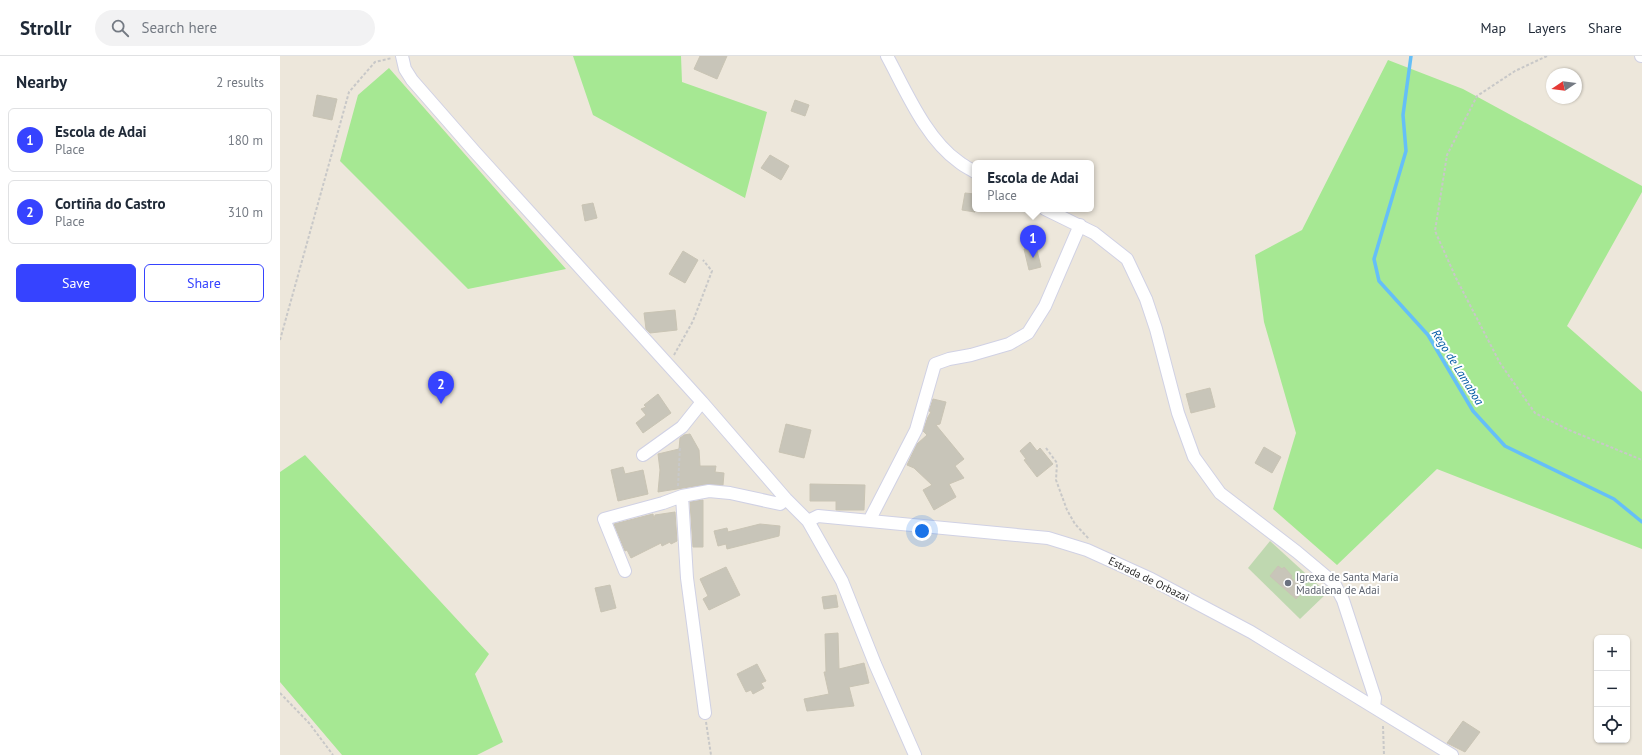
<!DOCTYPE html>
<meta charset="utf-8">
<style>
:root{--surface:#fff;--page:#f2f2f3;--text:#1f2937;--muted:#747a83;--line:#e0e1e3;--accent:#3643ff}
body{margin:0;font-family:"PT Sans",sans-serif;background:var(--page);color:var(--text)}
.controls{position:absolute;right:12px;bottom:12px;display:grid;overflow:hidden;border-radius:6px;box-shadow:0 1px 3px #0004}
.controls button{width:36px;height:36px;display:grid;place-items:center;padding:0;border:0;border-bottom:1px solid var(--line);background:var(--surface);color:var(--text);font:20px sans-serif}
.compass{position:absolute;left:1266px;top:12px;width:36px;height:36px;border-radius:50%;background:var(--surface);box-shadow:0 1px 3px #0004;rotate:257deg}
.you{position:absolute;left:642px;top:475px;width:14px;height:14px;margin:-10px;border:3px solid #fff;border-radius:50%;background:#1a73e8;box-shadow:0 0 0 6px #1a73e833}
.badge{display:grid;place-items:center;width:26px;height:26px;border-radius:50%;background:var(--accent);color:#fff;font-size:13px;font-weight:700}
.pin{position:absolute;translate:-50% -33px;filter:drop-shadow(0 1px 2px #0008)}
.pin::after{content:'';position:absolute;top:21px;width:14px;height:12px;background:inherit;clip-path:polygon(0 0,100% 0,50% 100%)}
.popup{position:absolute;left:692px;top:104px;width:122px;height:52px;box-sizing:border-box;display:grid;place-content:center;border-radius:6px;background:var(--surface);filter:drop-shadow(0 1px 3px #0005);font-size:13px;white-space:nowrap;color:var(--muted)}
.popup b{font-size:15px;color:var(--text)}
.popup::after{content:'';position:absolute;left:50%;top:100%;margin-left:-8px;border:8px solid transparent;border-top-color:var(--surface)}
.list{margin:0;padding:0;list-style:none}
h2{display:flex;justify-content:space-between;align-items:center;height:52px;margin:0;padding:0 16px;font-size:17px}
h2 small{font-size:13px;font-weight:400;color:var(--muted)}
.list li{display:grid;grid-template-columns:26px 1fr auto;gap:12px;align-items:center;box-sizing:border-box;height:64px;margin:0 8px 8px;padding:0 8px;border:1px solid var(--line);border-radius:6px}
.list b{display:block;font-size:15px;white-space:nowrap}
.list p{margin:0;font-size:13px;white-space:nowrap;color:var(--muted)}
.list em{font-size:13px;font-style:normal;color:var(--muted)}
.actions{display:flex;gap:8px;padding:12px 16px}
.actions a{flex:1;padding:9px 0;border:1px solid var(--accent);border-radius:6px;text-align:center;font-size:14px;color:var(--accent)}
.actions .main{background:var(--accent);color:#fff}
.icon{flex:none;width:22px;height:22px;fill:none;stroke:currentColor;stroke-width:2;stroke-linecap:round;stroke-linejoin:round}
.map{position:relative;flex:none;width:1362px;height:699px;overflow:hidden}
header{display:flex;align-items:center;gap:24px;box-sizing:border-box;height:56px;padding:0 20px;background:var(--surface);border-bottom:1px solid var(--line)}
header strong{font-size:19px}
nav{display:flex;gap:22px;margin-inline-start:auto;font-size:14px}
.search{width:280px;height:36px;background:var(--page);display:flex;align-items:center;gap:10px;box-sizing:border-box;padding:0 14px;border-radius:22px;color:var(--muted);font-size:15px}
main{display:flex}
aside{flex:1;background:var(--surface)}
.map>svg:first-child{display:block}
.green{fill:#a6e893}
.cemetery{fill:#bfd8b0}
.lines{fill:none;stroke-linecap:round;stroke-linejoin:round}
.stream{stroke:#65bff8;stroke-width:3.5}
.building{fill:#c8c5b9;stroke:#c9c4b4}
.minor-casing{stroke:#d0d1e4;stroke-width:14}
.path{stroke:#c8c8c8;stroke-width:2;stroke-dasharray:3 2;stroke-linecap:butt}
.minor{stroke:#fff;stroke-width:12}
.worship-dot{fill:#6b7280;stroke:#fff;stroke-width:1.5}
.labels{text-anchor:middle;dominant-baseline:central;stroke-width:4;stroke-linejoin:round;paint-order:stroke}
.worship-label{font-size:11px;fill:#5b616d;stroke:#fff;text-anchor:start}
.street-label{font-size:11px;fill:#2a2a2a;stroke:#fff}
.water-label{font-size:12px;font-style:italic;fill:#035aa5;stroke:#fff}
</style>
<header>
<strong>Strollr</strong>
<div class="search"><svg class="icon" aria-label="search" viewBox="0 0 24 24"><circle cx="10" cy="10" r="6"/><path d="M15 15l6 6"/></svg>Search here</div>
<nav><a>Map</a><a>Layers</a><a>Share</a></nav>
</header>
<main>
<aside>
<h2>Nearby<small>2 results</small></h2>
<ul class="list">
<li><span class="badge">1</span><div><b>Escola de Adai</b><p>Place</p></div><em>180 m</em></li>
<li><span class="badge">2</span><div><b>Cortiña do Castro</b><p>Place</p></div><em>310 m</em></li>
</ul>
<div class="actions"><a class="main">Save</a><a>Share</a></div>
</aside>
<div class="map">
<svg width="1362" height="699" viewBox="0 0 1362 699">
<rect width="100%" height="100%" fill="#ede7db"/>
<path class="green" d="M293,0H401L402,26L487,56L465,142L313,59Z
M1108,4L1183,33L1362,130V136L1287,270L1362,336V493L1157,413L1057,509L993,453L1016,377L984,266L975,199L1022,174Z
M109,12L286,213L188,233L60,105L78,39Z
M25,399L209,598L195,618L223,686L197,699H62L0,626V416Z"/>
<path class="cemetery" d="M990,485L1047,537L1020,563L968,512Z"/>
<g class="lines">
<path class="stream" d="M1131,0L1123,59L1126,95L1094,203L1099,225L1148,279L1193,355L1225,390L1334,443L1362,466"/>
</g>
<path class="building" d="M420,0H447L437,23L414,13Z
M37,39L57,43L52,64L33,60Z
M515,44L529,49L525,60L511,55Z
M490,99L509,110L501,124L481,112Z
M685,137L695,138V156L682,154Z
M313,147L317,162L305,165L302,149Z
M756,190L761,211L749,214L744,193Z
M403,195L418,204L405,227L389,218Z
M395,254L397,274L370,277L366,273L364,257Z
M930,332L935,351L911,357L906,338Z
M378,338L391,357L363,377L356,367L366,359L361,353L366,351L364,349Z
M653,343L666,346L660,368L656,369L684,403L675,410L684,422L669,428L676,441L654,454L643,434L652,429L634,412L627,409L637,388L647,379L643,375L648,361L651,356L649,355Z
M506,368L531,374L524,402L499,396Z
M410,378L419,394L420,410H436L435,416L444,417L443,429L428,428L378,436L380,414L378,398L399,393L400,382L404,379Z
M750,386L757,395L760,392L773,408L757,421L744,404L746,403L740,395Z
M984,391L1001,401L992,417L975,407Z
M343,411L345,418L363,414L368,438L338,445L331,414Z
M530,428L585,429L584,454H556V445H530Z
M423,444V491H413L410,446Z
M395,456L397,485L391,488L390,486L382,490L381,487L351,502L347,494L345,495L334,468L373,458L374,464L375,459Z
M480,468L500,470L499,480L447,493L446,488L438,490L434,475L447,472L448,476Z
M998,510L1002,513L1004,511L1012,520L1011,522L1025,533L1016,543L990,520Z
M446,511L460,539L429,554L423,543L428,540L420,523Z
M330,529L336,552L321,556L315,532Z
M556,539L558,551L544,553L542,541Z
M558,577L559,613L584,607L589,627L569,631L574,650L527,655L524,643L549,638L544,616H546L545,578Z
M477,608L486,625L481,627L484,632L473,638L471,634L466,636L457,618Z
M1183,665L1200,676L1185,696L1167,687Z"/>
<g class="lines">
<g class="minor-casing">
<path id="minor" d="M122,0L125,13L132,24L195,96L422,346L506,443L528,465L562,525L595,608L635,699
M607,0C626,35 646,83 679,106C684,110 690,113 695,116
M1361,0H1362
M765,153L814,177L847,203L866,243L876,273L898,357L914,401L940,437L1017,496L1054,527L1063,544L1095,642L1094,651
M363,399L402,371L422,346
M528,465L538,460L768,482L807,494L871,523L971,576L1172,699
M589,465L636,374L655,308L669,303L691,299L729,288L748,277L765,250L800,169
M345,515L324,463L383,447L402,440
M425,657L407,522L402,440L429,435L450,437L500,448L506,443"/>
</g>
<path class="path" d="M1267,0L1235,15L1197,40L1167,99L1155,175L1176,222L1220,307L1255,357L1289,374L1362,404
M0,284L69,36L95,6L112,2
M394,299L413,265L432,215L423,204
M766,392L777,407L776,424L787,454L795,468L809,483
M398,430L400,390
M0,637L29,667L53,699
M426,666L431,699
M1103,670L1104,699"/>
<use href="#minor" class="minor"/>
</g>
<circle class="worship-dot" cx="1008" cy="527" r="4"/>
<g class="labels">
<g class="worship-label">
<text x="1016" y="521">Igrexa de Santa María<tspan x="1016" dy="13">Madalena de Adai</tspan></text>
</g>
<g class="street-label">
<text transform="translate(869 523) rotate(26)">Estrada de Orbazai</text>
</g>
<g class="water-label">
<text transform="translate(1178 311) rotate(58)">Rego de Lamaboa</text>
</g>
</g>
</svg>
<div class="controls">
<button>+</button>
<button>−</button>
<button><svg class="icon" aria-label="locate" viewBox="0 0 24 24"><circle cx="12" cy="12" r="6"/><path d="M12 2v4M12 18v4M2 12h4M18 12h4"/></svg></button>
</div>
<svg class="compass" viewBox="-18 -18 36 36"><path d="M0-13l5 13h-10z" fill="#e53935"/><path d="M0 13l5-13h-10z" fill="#747a83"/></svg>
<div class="you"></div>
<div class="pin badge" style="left:753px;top:202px">1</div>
<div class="popup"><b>Escola de Adai</b>Place</div>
<div class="pin badge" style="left:161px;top:348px">2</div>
</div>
</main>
